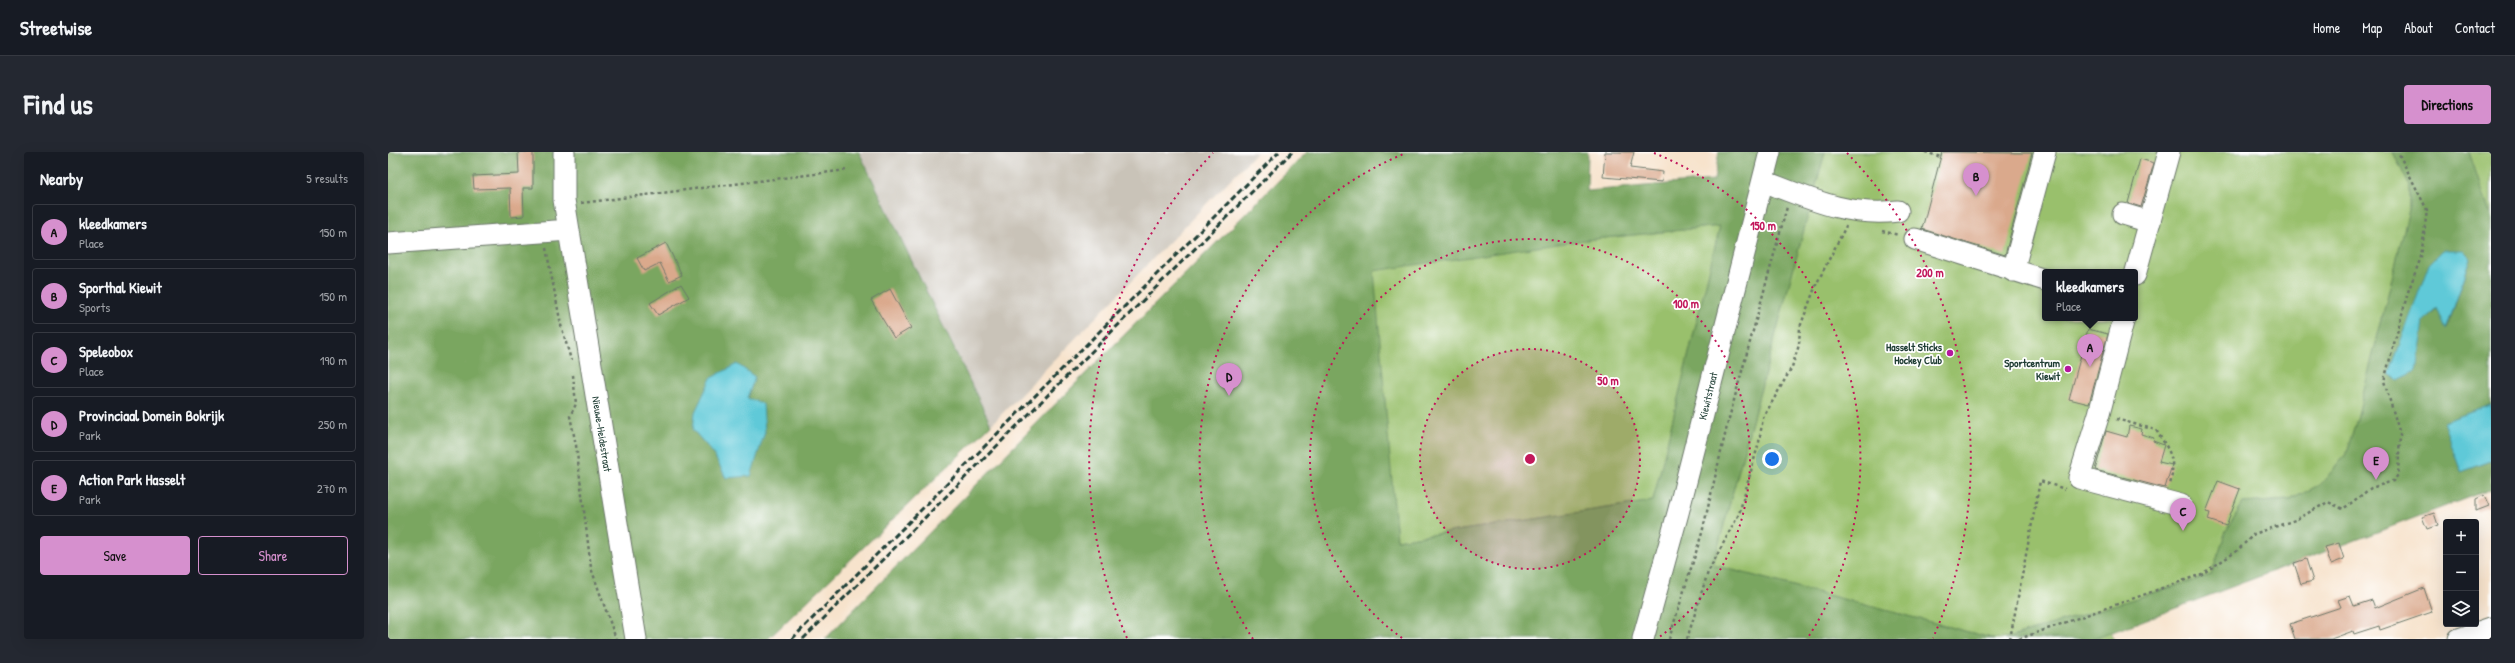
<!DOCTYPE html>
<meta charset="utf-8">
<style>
:root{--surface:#171b24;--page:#242831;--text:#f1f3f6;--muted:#9ea1a6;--line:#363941;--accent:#d690ce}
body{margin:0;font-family:"Patrick Hand",sans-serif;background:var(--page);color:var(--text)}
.controls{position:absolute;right:12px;bottom:12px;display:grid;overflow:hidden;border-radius:4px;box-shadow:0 4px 16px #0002}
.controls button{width:36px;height:36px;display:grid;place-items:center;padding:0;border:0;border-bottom:1px solid var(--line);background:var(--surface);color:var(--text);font:20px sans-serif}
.you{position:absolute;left:1384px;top:307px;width:14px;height:14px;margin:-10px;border:3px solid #fff;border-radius:50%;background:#1a73e8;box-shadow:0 0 0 6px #1a73e833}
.badge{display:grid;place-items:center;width:26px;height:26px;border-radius:50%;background:var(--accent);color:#111;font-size:13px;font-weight:700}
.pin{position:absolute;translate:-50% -33px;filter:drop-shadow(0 1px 2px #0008)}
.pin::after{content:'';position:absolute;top:21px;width:14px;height:12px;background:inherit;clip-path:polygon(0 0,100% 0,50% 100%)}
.popup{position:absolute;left:1654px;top:117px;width:96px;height:52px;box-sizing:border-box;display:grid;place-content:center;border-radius:4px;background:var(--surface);filter:drop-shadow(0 1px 3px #0005);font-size:13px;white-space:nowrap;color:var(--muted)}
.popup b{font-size:15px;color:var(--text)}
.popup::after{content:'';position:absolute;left:50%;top:100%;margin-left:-8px;border:8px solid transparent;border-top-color:var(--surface)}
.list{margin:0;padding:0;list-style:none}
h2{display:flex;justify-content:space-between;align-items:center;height:52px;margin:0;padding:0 16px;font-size:17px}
h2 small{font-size:13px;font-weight:400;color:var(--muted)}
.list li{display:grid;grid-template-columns:26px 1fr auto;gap:12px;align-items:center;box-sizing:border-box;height:56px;margin:0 8px 8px;padding:0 8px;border:1px solid var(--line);border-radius:4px}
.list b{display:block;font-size:15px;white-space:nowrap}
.list p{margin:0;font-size:13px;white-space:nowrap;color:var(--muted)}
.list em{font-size:13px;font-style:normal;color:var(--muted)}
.actions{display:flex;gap:8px;padding:12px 16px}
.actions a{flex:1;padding:9px 0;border:1px solid var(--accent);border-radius:4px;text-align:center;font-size:14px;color:var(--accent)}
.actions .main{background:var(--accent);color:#111}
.icon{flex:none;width:22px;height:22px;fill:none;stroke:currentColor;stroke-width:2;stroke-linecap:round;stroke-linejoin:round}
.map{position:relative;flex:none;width:2103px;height:487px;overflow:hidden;border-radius:4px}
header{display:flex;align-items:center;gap:24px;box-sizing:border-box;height:56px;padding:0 20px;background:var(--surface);border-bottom:1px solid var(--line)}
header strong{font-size:19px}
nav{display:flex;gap:22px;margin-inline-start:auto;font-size:14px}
.intro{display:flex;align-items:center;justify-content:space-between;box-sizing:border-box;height:96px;padding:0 24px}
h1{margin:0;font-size:28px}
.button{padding:10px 18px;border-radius:4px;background:var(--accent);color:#111;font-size:14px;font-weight:700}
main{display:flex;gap:24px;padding:0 24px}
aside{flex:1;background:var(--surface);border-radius:4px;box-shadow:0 4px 16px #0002}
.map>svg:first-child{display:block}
.industrial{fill:#c9c3b8}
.green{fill:#99c06c;stroke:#5c7e50;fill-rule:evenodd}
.forest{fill:#7aa660;stroke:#4c724a;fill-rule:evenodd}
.water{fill:#5ec9d8;stroke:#3e8386}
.building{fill:#daa98c}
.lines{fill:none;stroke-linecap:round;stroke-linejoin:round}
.minor-casing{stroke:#6b7769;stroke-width:23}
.path{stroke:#6b7769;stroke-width:2.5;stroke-dasharray:3 3;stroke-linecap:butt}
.minor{stroke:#fff;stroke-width:21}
.rail{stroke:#1f3d34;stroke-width:3;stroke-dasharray:6 3;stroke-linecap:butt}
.ring{fill:none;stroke:#c2185b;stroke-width:2;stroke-dasharray:2 4}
.poi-dot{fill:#b5179e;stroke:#fff;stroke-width:1.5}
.labels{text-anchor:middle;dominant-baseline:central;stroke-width:3.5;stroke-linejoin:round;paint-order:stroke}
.poi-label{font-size:11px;font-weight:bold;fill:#1f3d34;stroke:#fff;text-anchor:end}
.street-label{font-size:11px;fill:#1f3d34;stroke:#fff}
.centre{fill:#c2185b;stroke:#fff;stroke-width:2}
.ring-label{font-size:12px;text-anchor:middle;font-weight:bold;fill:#c2185b;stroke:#fff;stroke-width:3.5;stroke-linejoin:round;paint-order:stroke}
</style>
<header>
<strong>Streetwise</strong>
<nav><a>Home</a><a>Map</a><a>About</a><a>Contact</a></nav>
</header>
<div class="intro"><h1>Find us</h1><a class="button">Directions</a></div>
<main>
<aside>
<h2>Nearby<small>5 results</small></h2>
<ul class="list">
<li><span class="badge">A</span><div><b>kleedkamers</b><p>Place</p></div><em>150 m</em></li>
<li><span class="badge">B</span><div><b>Sporthal Kiewit</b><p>Sports</p></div><em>150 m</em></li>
<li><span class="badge">C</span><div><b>Speleobox</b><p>Place</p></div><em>190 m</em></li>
<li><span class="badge">D</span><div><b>Provinciaal Domein Bokrijk</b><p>Park</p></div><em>250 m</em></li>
<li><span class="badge">E</span><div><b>Action Park Hasselt</b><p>Park</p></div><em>270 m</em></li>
</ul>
<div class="actions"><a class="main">Save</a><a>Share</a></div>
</aside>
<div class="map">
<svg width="2103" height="487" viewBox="0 0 2103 487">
<rect width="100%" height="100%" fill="#fff"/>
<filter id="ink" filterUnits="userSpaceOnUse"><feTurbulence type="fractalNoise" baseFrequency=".025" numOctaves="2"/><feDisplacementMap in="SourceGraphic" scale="8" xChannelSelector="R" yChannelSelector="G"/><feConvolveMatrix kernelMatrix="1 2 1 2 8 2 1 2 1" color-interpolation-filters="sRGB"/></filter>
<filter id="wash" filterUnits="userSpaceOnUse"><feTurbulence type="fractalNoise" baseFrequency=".012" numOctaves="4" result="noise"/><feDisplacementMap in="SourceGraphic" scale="16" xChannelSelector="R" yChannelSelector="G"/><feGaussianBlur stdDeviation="0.9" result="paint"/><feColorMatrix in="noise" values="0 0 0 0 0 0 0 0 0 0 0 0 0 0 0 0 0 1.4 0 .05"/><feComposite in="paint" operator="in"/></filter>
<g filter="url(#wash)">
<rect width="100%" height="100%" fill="#f7e3cc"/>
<path class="industrial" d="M471,0H869L603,273Z"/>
<path class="green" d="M926,0L1197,88L1332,74L1265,349L1009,388L997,258L441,487Z
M1437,0H2005L2021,33V58L1969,267L1957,304L1933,332L1902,348L1855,351L1838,379L1823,423L1617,487H1607L1325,413ZM1657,120H1747V166H1657Z
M2081,0H2103V65Z
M1723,480L1726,487H1706Z"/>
<path class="forest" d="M0,0H471L603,273L380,487H0ZM367,225L359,246L377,280L369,300L338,326L325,301L305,278Z
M919,0H1200L1199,39L1326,28L1331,0H1437L1325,413L1607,487H437L698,221ZM1332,74L1265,349L1009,388L986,119L1197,88Z
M2005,0H2081L2103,65V253L2056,270L2073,320L2103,309V337L1706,487H1617L1823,423L1838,379L1855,351L1902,348L1933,332L1957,304L1969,267L2021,58V33ZM2083,106L2059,177L2050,156L2036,170Z"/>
<path class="water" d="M2055,98H2075L2083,106L2058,178L2049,156L2036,170L2029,219L2010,228L2001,222L2041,112Z
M349,212L367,225L359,246L375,252L377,280L363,324L338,326L325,301L305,278L307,260L323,226Z
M2103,253V309L2073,320L2055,270Z"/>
<g id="blocks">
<path class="building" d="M130,0H145V36H135L136,64L123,65L122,36L86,37L85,24L131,22Z
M1217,0H1246L1242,16L1275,20L1274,30L1215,25Z
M1554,0L1644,1L1617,103L1534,77Z
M1752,7L1766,11L1753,55L1740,51Z
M278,91L294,123L281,129L272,111L256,119L249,106Z
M293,132L301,145L270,163L262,151Z
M502,137L523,176L506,186L483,148Z
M1700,177L1720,182L1701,252L1681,247Z
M1741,274L1754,277L1753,282L1766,286L1765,289L1776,293L1771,310L1784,313L1777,336L1707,318L1718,279L1739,285Z
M1830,329L1852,337L1838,374L1820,368L1822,361L1818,360Z
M2096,343L2101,354L2088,359V347Z
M2046,361L2050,373L2039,377L2034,365Z
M1951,391L1956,407L1943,412L1937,395Z
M1918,407L1925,429L1913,432L1906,411Z
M2036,436L2044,460L1992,478L1991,474L1966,482L1965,479L1943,487H1907L1902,472L1953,455L1950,448L1962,444L1966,454L1984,448L1987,456Z"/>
</g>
</g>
<g filter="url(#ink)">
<use href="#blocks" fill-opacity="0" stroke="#6b7769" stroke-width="1"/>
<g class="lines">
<g class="minor-casing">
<path id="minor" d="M176,0V48L248,487
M1375,29C1422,47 1460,65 1510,59
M1735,62L1762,70
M1527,87L1657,128
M0,91L181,78
M1625,119L1657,0
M1747,123L1781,0
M1736,166L1711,262L1691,326L1793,353
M1255,487L1290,361L1382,0
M2071,487L2103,476"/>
</g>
<path class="path" d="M1537,0L1553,5
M193,51L459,18
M1494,79L1511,83
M158,96L173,173L183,208
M185,223L188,252L182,264L188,293L203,416L228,487
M1728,267L1768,278C1782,300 1788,306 1782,333
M1281,487L1314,381L1340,270L1399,55
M1299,487L1320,420L1351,362L1371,290L1375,266L1404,215L1411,193L1412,175L1428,133L1458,74
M1622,487L1652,329L1677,337
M1631,487L1814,422L1849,399L1866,382L1907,368L1940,350L1955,357L1983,336L2005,329L2010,323L2012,282L1996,229L2020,140L2033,105L2039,58L2010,0"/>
<use href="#minor" class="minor"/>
<path class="rail" d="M404,487L891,0
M415,487L904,0"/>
</g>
</g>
<circle cx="1142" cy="307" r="110" fill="#c2185b" fill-opacity=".12"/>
<g class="ring">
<circle cx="1142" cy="307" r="110"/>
<path d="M1014 486A220 220 0 1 1 1270 486"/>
<path d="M865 487A330 330 0 0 1 1018 1M1266 1A330 330 0 0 1 1419 487"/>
<path d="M739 486A441 441 0 0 1 825 1M1459 1A441 441 0 0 1 1545 486"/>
</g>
<g class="poi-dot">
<circle cx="1562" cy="201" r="4"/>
<circle cx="1680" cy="217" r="4"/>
</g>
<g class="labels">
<g class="poi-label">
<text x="1554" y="195">Hasselt Sticks<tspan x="1554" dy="13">Hockey Club</tspan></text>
<text x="1672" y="211">Sportcentrum<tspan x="1672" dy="13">Kiewit</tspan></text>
</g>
<g class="street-label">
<text transform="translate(1320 244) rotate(-76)">Kiewitstraat</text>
<text transform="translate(214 282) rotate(81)">Nieuwe-Heidestraat</text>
</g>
</g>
<circle cx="1142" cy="307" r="6" class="centre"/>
<g class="ring-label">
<text x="1375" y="78">150 m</text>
<text x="1542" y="125">200 m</text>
<text x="1298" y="156">100 m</text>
<text x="1220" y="233">50 m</text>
</g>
</svg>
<div class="controls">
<button>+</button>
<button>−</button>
<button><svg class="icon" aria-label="layers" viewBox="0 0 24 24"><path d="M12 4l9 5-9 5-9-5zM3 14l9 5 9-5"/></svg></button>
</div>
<div class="you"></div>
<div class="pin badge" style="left:1702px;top:215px">A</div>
<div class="popup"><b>kleedkamers</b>Place</div>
<div class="pin badge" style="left:1588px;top:44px">B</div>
<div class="pin badge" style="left:1795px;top:379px">C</div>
<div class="pin badge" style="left:841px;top:244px">D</div>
<div class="pin badge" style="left:1988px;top:328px">E</div>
</div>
</main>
